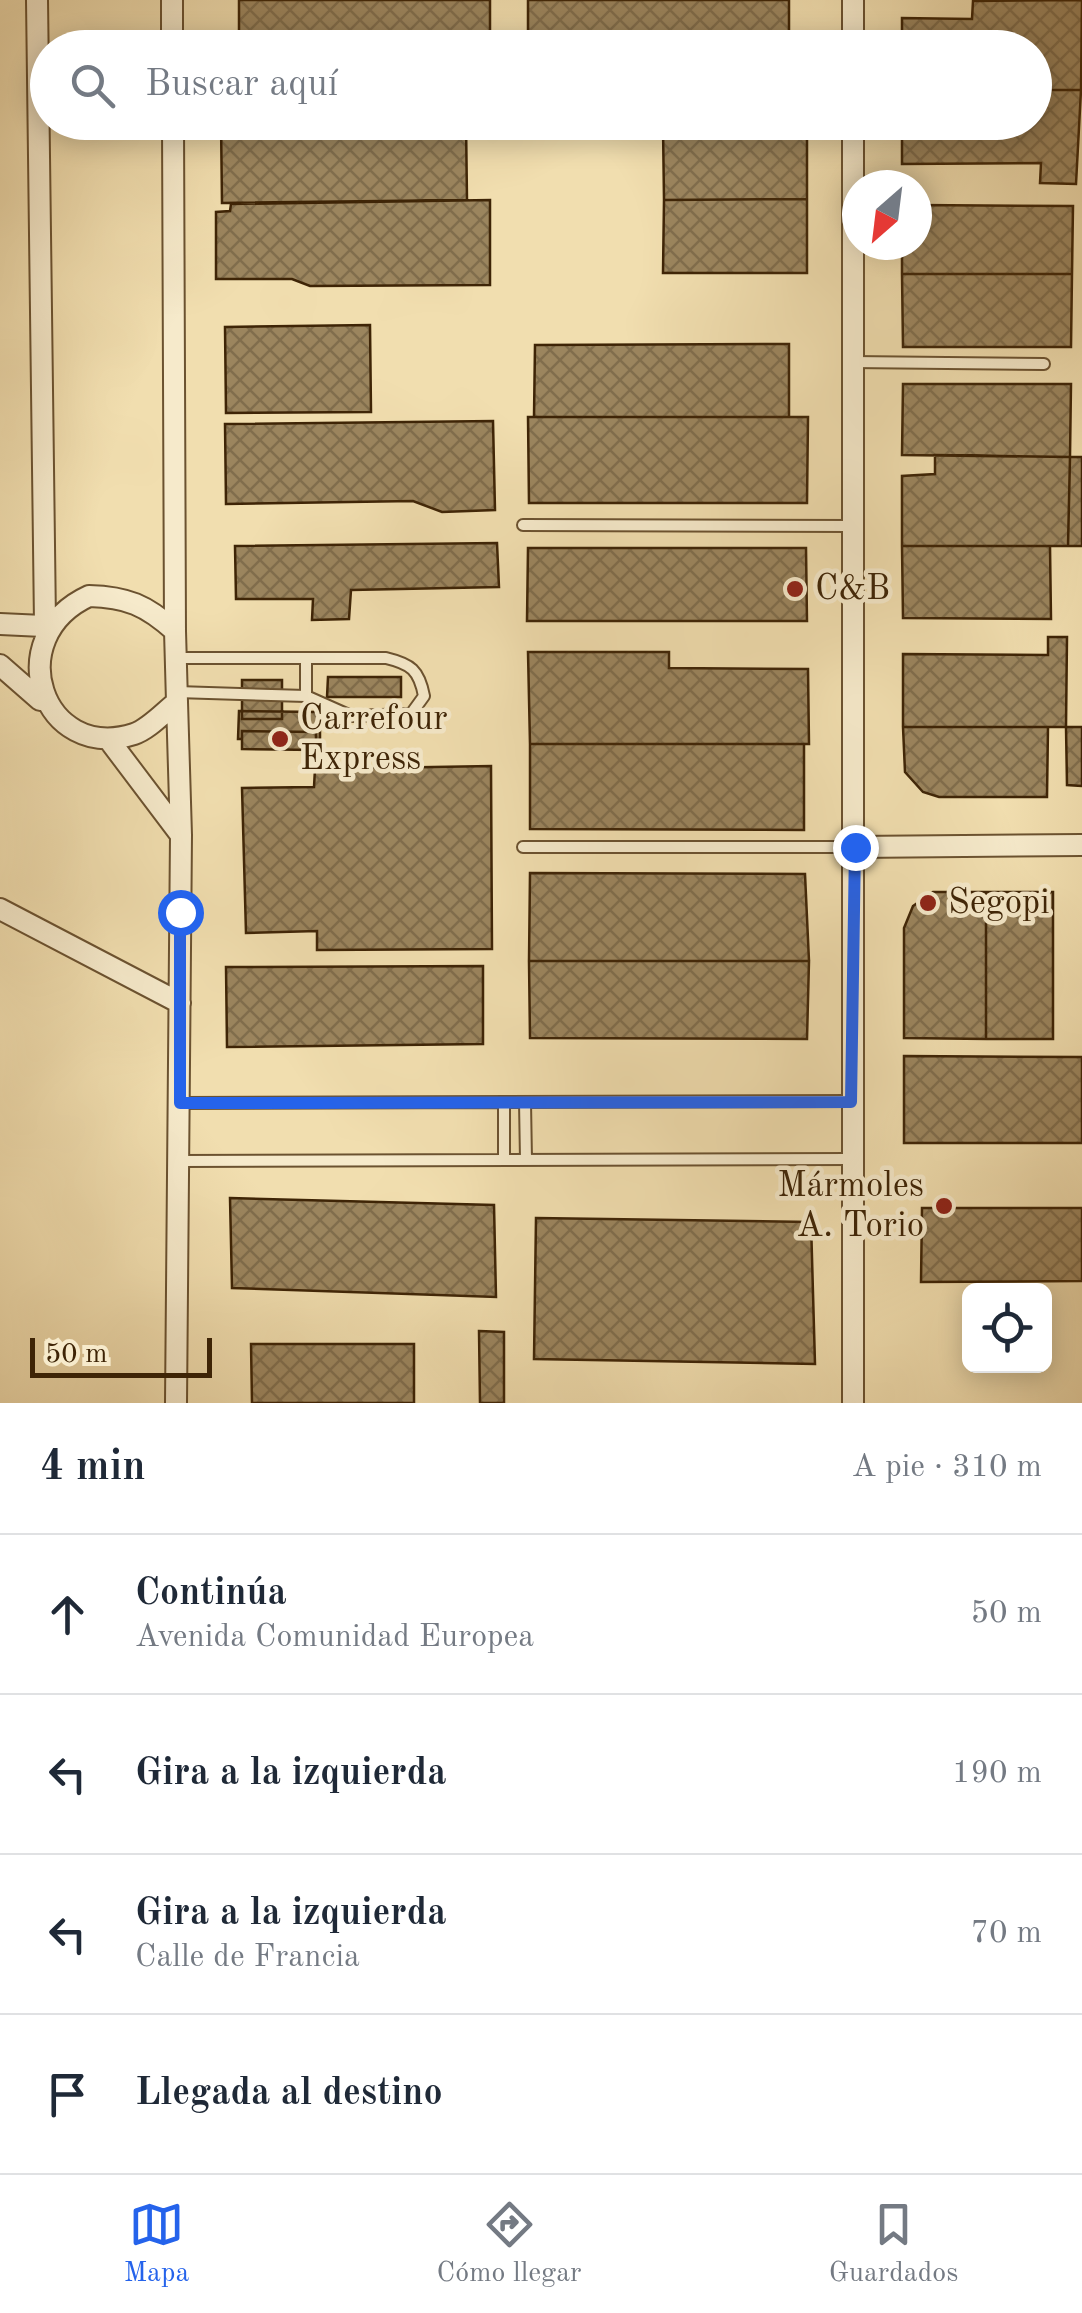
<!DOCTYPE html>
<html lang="es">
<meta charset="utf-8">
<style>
:root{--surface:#fff;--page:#f2f2f3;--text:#1f2937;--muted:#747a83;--line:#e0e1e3;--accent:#2563eb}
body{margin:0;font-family:"Old Standard TT",serif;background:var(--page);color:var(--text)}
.controls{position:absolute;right:30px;bottom:30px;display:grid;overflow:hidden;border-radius:15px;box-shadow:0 5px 25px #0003}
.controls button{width:90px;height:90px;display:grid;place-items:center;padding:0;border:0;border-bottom:2px solid var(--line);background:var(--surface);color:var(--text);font:50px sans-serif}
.compass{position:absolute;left:842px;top:170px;width:90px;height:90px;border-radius:50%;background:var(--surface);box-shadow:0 5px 25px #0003;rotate:208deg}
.scale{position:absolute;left:30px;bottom:25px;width:182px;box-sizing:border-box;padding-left:10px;border:5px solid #3e2406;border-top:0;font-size:28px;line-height:35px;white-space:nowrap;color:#3e2406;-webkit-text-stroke:8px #f6eacb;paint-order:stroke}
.stop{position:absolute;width:30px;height:30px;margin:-22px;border:8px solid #2563eb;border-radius:50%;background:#fff}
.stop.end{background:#2563eb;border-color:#fff;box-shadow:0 2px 10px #0008}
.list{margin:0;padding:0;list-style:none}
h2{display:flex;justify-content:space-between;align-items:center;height:130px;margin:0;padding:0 40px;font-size:42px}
h2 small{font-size:32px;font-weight:400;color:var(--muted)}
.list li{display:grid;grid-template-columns:65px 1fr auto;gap:30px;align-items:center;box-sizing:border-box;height:160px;padding:0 40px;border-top:2px solid var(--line)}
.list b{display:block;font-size:38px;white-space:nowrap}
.list p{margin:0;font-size:32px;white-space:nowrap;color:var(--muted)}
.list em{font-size:32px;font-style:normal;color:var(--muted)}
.icon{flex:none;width:55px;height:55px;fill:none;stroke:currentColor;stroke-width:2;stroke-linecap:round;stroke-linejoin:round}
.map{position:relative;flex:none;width:1082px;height:1403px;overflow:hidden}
.search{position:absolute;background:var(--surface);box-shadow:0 5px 25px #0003;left:30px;right:30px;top:30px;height:110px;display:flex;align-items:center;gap:25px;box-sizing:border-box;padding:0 35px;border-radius:55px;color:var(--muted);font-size:38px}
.sheet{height:770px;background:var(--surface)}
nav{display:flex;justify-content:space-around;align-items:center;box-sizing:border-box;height:140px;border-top:2px solid var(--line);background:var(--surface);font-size:28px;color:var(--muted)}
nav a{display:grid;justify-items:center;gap:5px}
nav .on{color:var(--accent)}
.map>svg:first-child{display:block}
.building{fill:url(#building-cross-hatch);stroke:#3e2406;stroke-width:2.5}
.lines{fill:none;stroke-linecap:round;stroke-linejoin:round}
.lane-casing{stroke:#6b5230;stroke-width:14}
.street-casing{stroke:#6b5230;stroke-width:24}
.lane{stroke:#f6eacb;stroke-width:10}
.street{stroke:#f6eacb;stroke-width:20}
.route{stroke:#2563eb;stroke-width:12}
.poi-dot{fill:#8f2418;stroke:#f6eacb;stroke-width:4}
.labels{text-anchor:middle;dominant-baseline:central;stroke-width:9;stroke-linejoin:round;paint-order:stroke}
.poi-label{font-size:35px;fill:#3e2406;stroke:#f6eacb;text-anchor:start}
</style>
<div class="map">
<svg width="1082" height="1403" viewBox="0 0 1082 1403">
<defs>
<pattern id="building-cross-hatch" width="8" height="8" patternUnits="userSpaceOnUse" patternTransform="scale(2.5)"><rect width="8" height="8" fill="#9b855e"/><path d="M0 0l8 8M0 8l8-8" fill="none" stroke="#806d4c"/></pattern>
</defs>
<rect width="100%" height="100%" fill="#f1deaf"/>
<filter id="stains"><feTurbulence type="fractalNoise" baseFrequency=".002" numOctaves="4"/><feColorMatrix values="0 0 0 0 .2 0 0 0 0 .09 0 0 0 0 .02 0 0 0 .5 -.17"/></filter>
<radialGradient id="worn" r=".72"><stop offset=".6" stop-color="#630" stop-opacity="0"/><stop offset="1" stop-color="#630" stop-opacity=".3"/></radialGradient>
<path class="building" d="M239,0H490V48H239Z
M528,0H789V48H528Z
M1082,0L1081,90H1034V48H902V18L972,19L973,1Z
M1034,90H1081L1076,184L1040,183L1041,163L902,164V122H1034Z
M221,122H466L467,200L222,203Z
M807,126V199L664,200L663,127Z
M807,199V273H663L664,200Z
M490,200V285L310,286L292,279H216V212L230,211L231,204Z
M917,205L1073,206L1072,274H902V245H917Z
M902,274H1072L1071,347H903Z
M370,325L371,412L226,413L225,327Z
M789,344V417H534L535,345Z
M903,384H1071L1070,457L902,455Z
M528,417H808L807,503H529Z
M493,421L495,510L442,512L413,501L226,504L225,424Z
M935,455L1070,457L1068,546H902V476L935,474Z
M1070,457H1082V546H1068Z
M497,543L499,587L351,590L349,619L312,620L313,599H236L235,546Z
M902,546H1050L1051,619L903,618Z
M528,548H806L807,621H527Z
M1048,637H1067L1066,727H903V654L1048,655Z
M528,652H669V668L808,669L809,744H530Z
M328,677H401V697H327Z
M242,680H282V719H242Z
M239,711L320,712V742H316V732L242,731V739H238Z
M903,727H1048L1047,797H939L923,792L905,772Z
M1066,727H1082V786L1067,785Z
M242,731L316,732V750L242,749Z
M530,744H804V830L530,829Z
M491,766L492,949L317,950V931L246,933L242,788L314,787L315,769Z
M530,873L805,874L809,961H529Z
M933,892H986V1039L904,1038V928L913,906Z
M986,892H1053V1039H986Z
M529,961H809L807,1039L530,1038Z
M483,966V1044L227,1047L226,967Z
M904,1056L1082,1057V1143H904Z
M230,1198L494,1205L496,1297L232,1288Z
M922,1208H1082V1281L921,1282Z
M536,1218L811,1222L815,1364L534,1359Z
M479,1331L504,1332V1403H480Z
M251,1344H414V1403H252Z"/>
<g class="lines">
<g class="lane-casing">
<path id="lane" d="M852,362L1044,364
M523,525L853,526
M176,658H386C411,664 419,670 424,696L411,714L351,716L306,696L177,692
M306,696V658
M523,847H854
M504,1102V1160
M525,1102L526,1160
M180,1103L851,1101
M179,1161L851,1159"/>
</g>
<g class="street-casing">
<path id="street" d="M37,0L45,623
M172,0V48
M853,48V0
M173,122L175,631
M853,122V1403
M89,596C127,597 146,605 175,631L177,702C164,712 149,729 134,734C42,763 0,637 89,596Z
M0,624L43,626
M0,665L40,700
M109,740L180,834
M855,847L1082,845
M0,909L180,1003
M176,1403L181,835L177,702"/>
</g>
<use href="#lane" class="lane"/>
<use href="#street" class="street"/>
</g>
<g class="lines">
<path class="route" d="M180,912V1103L851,1102L855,847"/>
</g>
<g class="poi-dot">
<circle cx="795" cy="589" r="10"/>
<circle cx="280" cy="739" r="10"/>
<circle cx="928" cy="903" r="10"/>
<circle cx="944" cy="1206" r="10"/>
</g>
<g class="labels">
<g class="poi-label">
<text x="815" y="589">C&amp;B</text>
<text x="300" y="719">Carrefour<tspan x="300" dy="40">Express</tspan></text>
<text x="948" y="903">Segopi</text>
<text x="924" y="1186" text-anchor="end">Mármoles<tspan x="924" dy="40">A. Torio</tspan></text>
</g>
</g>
<rect width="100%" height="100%" filter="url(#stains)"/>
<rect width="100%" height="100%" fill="url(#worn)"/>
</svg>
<div class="controls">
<button><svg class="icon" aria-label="locate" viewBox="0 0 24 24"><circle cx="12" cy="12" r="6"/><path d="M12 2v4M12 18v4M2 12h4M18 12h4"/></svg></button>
</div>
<svg class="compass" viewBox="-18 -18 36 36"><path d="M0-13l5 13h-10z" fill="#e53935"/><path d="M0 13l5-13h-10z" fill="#747a83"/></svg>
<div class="scale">50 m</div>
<div class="stop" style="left:180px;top:912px"></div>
<div class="stop end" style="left:855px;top:847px"></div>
<div class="search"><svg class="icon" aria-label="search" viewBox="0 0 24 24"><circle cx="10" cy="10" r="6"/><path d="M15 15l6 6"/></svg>Buscar aquí</div>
</div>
<section class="sheet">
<h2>4 min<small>A pie · 310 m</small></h2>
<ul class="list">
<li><svg class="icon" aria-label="ahead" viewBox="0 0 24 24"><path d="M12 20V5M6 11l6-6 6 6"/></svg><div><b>Continúa</b><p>Avenida Comunidad Europea</p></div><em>50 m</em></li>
<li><svg class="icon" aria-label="left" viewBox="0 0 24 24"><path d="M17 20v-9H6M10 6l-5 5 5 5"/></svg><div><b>Gira a la izquierda</b></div><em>190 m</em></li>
<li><svg class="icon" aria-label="left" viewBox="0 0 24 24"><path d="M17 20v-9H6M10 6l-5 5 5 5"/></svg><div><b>Gira a la izquierda</b><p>Calle de Francia</p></div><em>70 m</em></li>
<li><svg class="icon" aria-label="arrive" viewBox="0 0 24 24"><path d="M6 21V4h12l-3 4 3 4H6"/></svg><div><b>Llegada al destino</b></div></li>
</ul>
</section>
<nav>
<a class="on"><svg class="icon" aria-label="map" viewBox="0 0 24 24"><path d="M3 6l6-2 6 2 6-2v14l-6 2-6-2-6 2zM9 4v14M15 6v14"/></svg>Mapa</a>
<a><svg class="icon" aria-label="directions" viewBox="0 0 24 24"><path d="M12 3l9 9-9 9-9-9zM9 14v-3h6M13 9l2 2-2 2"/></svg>Cómo llegar</a>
<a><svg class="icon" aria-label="saved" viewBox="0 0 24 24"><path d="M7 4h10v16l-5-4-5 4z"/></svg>Guardados</a>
</nav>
